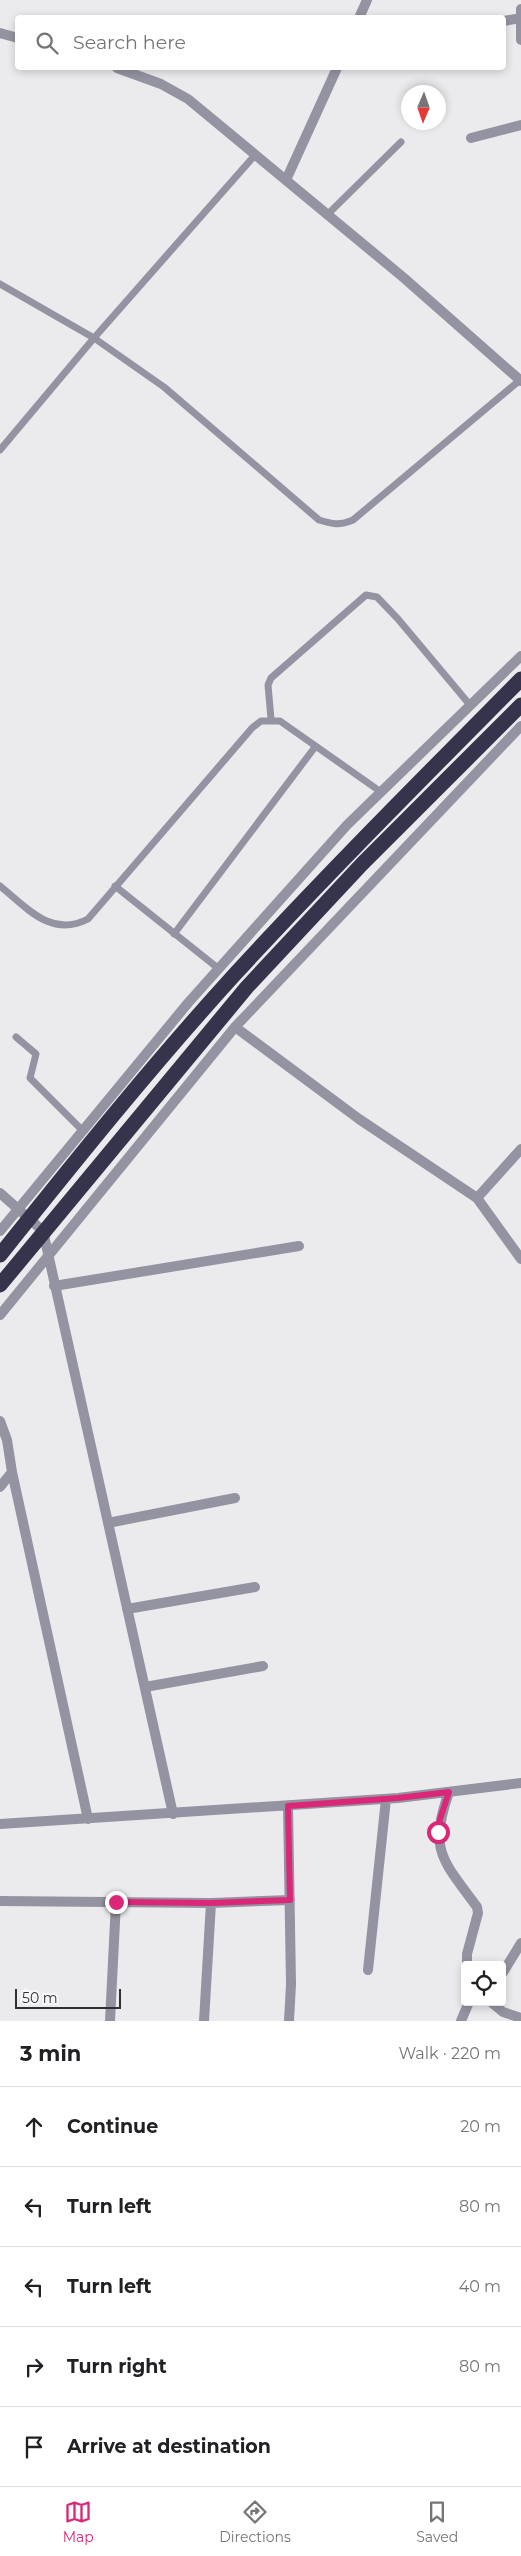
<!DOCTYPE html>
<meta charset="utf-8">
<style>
:root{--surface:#fff;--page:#f6f6f6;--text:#202124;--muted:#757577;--line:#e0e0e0;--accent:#db2777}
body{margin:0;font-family:Montserrat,sans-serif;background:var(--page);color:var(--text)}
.controls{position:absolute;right:15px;bottom:15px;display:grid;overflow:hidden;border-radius:5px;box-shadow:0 2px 8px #0003}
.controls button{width:45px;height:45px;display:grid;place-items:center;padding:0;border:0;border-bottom:1px solid var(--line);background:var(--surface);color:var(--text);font:25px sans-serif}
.compass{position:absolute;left:401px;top:85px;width:45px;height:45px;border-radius:50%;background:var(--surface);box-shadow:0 2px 8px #0003;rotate:182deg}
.scale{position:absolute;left:15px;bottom:12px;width:106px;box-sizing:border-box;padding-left:5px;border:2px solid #303032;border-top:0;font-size:14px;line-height:18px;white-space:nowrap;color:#303032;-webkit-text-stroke:4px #f8f8fc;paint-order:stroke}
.stop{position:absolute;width:15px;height:15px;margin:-11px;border:4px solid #db2777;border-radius:50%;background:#fff}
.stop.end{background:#db2777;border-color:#fff;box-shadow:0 1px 5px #0008}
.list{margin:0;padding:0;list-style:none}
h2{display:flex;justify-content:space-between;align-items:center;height:65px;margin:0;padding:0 20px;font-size:21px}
h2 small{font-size:16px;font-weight:400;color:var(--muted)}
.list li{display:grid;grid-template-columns:32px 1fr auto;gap:15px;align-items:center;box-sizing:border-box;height:80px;padding:0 20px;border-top:1px solid var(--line)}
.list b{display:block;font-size:19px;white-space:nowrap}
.list em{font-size:16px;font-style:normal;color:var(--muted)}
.icon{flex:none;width:28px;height:28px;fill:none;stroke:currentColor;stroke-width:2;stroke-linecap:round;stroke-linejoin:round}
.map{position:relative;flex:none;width:521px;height:2021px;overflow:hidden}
.search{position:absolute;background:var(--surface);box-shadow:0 2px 8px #0003;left:15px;right:15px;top:15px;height:55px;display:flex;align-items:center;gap:12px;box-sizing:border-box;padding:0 18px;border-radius:5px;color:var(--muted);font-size:19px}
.sheet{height:465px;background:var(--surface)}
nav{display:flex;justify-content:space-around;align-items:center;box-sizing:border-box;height:70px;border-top:1px solid var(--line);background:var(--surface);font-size:14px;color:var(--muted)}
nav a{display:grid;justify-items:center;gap:2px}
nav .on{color:var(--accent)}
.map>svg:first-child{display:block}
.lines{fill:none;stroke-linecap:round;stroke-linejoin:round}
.lane{stroke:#9493a1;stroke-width:7}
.street{stroke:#9493a1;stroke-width:10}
.highway{stroke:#36344d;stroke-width:15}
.route{stroke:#db2777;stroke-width:6}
</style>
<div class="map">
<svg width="521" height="2021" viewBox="0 0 521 2021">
<rect width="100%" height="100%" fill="#ebebee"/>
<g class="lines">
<path class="lane" d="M328,214L401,142
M0,284L94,338L164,387L319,520C332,524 339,526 353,520L520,380
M0,450L94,338L255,155
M271,719L268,685L271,678L366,595L377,597L398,619L470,705
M0,886C27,908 51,938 88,919L252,728L261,721H280L381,792
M115,886L219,969
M174,934L315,747
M16,1037L36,1054L30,1078L83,1131"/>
<path class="street" d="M521,9V40
M359,18L367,0
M504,21L521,18
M0,33L18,38
M117,68L161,84L188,99L404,278L521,381
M471,138L521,125
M286,180L337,68
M235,1027L359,1119L477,1198L521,1259
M0,1193L43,1231L173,1814
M477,1198L521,1149
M0,1231L188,1003L347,825L521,656
M54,1286L299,1246
M0,1315L235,1027L521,726
M0,1421L7,1440L12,1472L88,1819
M0,1487L12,1472
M108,1523L235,1498
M127,1609L255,1587
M145,1687L263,1666
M449,1792C428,1851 443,1860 477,1907L478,1913L467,1954V1965
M288,1806L291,1984L289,2021
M0,1824L398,1798L521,1783
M0,1901L211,1903L290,1900
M368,1970L386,1799
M502,1974L521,1943
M491,2002L503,2012L521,2018
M110,2021L116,1902
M204,2021L211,1903
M461,2021L469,2002"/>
<path class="highway" d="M0,1255C76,1160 153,1064 236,973C328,873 425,776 521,679
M0,1285L247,987L362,864L521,705"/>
</g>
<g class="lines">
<path class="route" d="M116,1902L211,1903L290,1900L288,1806L398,1798L449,1792L440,1819L438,1832"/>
</g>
</svg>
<div class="controls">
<button><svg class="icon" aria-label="locate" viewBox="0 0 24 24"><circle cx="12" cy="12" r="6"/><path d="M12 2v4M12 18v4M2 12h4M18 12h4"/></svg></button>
</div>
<svg class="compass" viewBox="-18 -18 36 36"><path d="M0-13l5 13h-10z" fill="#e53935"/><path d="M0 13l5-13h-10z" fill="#757577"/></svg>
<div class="scale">50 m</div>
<div class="stop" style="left:438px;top:1832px"></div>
<div class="stop end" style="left:116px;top:1902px"></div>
<div class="search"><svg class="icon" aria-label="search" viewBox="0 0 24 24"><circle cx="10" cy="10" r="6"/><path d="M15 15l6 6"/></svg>Search here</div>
</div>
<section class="sheet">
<h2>3 min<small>Walk · 220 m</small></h2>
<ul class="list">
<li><svg class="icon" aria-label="ahead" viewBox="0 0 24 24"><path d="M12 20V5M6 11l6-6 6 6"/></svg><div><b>Continue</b></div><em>20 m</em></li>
<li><svg class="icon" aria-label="left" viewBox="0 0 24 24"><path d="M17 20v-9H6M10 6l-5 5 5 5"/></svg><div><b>Turn left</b></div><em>80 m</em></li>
<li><svg class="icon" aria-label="left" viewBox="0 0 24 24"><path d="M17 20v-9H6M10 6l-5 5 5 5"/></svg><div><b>Turn left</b></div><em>40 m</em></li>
<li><svg class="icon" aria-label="right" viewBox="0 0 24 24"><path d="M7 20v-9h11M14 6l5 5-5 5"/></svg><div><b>Turn right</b></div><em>80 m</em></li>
<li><svg class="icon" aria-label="arrive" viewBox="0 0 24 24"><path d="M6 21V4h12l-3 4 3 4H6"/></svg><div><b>Arrive at destination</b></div></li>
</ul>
</section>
<nav>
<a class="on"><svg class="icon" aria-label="map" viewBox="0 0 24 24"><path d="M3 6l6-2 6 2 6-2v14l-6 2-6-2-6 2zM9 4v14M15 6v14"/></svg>Map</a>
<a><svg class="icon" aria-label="directions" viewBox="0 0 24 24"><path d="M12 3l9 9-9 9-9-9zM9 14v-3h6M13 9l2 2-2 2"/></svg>Directions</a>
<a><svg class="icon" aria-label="saved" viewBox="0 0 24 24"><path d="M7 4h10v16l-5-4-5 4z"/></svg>Saved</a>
</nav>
